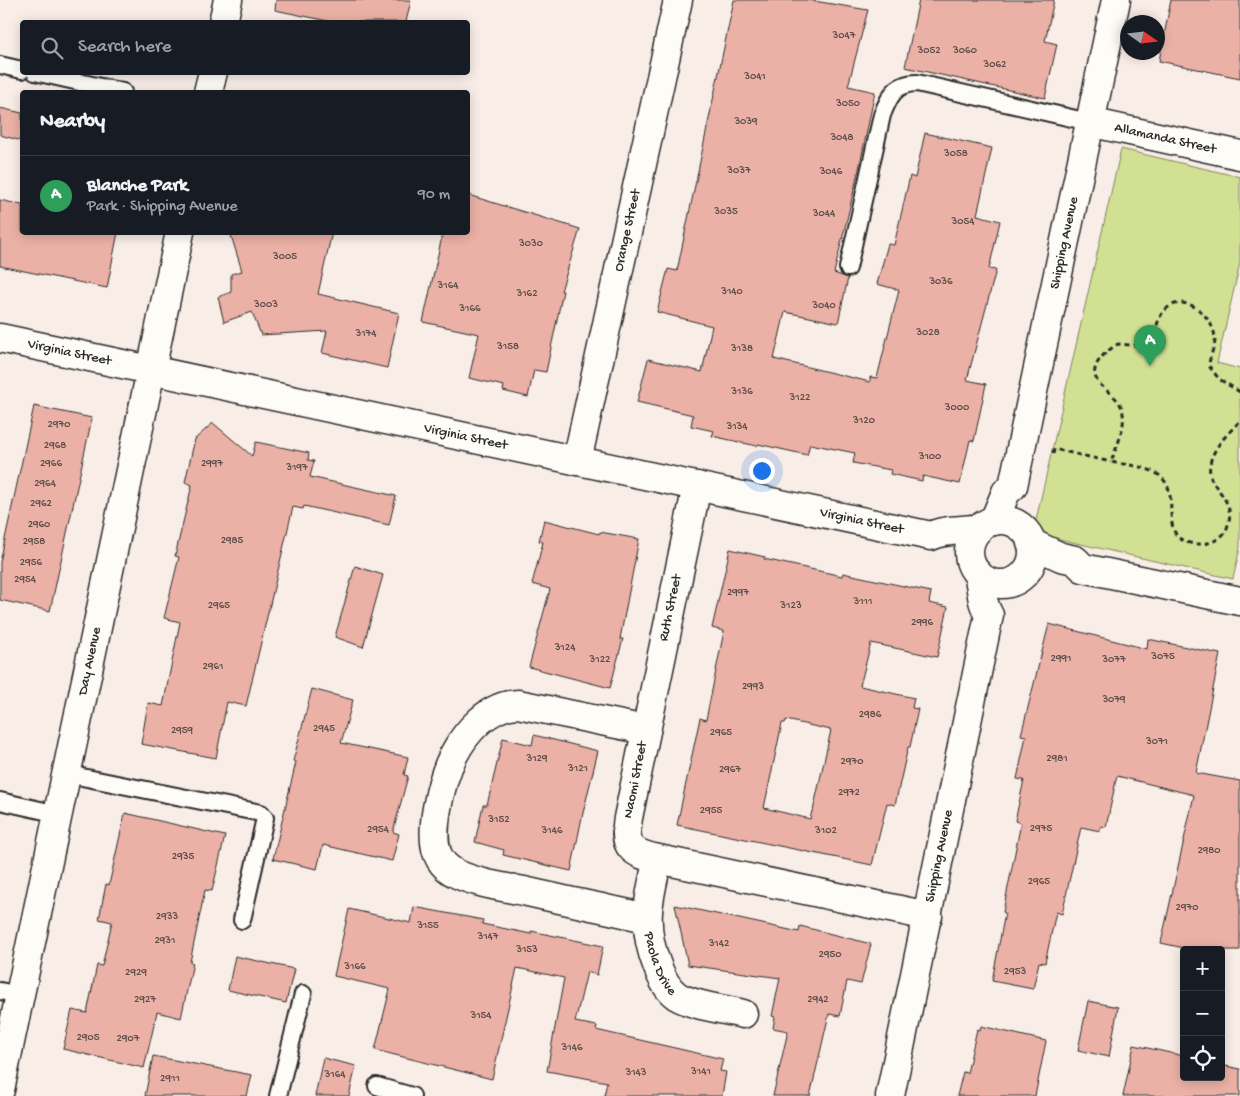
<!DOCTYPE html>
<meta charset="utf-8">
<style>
:root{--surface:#171b24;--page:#242831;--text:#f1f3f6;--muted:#9ea1a6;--line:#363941;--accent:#d1495b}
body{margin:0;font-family:"Gochi Hand",sans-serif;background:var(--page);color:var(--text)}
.controls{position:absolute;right:15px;bottom:15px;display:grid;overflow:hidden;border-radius:5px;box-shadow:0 2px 12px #0003}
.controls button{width:45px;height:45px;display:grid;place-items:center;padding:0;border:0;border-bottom:1px solid var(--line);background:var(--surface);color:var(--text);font:25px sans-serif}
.compass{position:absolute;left:1120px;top:15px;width:45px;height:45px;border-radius:50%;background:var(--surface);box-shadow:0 2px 12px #0003;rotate:104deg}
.you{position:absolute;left:761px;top:470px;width:18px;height:18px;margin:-12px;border:4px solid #fff;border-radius:50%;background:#1a73e8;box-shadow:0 0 0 8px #1a73e833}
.badge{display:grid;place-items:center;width:32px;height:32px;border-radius:50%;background:var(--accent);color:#fff;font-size:16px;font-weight:700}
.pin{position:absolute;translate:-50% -41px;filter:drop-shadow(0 1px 2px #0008)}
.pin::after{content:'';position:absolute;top:26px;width:18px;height:15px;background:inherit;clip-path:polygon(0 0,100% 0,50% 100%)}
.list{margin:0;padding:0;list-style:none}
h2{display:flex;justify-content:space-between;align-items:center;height:65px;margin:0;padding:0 20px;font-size:21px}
h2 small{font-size:16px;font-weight:400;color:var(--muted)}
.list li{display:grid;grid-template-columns:32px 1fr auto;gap:15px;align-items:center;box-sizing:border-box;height:80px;padding:0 20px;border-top:1px solid var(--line)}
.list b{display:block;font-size:19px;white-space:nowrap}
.list p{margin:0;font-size:16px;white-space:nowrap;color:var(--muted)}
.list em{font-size:16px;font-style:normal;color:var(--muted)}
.icon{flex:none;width:28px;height:28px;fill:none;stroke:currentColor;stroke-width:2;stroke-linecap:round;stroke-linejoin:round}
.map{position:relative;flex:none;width:1240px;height:1096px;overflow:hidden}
.search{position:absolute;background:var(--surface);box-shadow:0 2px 12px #0003;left:20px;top:20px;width:450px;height:55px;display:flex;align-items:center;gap:12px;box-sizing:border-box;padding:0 18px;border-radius:5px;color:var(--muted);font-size:19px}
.panel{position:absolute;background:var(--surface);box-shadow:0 2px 12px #0003;left:20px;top:90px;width:450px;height:145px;border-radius:5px}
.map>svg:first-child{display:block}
.green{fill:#d1e093;stroke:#7e865f}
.building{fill:#ebb1a6;stroke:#2b2b2b;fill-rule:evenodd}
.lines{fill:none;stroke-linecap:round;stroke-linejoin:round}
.lane-casing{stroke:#2b2b2b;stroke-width:20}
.street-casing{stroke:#2b2b2b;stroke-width:31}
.path{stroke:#2b2b2b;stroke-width:3;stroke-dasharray:5 4;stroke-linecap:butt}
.lane{stroke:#fdfcf7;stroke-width:16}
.street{stroke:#fdfcf7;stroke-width:28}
.labels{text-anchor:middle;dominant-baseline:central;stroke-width:5;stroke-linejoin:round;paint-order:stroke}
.number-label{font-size:11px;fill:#5b4c4a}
.street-label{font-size:14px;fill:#2b2b2b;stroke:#fdfcf7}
</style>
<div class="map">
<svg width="1240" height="1096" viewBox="0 0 1240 1096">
<rect width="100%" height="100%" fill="#f9ede7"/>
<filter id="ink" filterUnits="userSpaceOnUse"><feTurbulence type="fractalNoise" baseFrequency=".02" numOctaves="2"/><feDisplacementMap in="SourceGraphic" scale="10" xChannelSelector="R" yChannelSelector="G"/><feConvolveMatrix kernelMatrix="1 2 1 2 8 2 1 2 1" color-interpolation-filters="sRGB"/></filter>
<g filter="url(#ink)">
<path class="green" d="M1121,149L1240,177V263L1217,363L1240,369V548L1233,579L1033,533Z"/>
<path class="building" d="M276,0H411L406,22H333L275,10Z
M734,0H808L868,10L848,86L875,92L859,169L834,273L848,278L838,323L785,312L774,359L870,382V377L877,378L899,290L877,284L888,244L894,245L910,176L915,178L925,133L992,148L977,215L1000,221L989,269L996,270L967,380L986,384L974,441L970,440L960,484L923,476L922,481L890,474L891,470L853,463L855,453L810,444L807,455L758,444L757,446L712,436L714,431L691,426L693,415L637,402L648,359L702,372L712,326L657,312L668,269L677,271Z
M919,0H1054L1045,41L1057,44L1045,98L905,67Z
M1171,0H1240V78L1159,61Z
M0,108L22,113V141L0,135Z
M468,195L580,229L561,291H563L546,372L534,370L528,397L503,391L504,386L469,378L479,334L423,322L443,232H468Z
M0,200L22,205V232H118L107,288L0,266Z
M230,232H332L318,294L399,313L387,368L322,353L327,331L261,335L252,312L224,322L218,297L231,292V274L242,271Z
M34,406L92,418L50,611L0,600V562Z
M213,423L252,456L256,442L309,453L308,460L314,461L310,477L396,496L389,525L304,506L303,509L293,507L246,706L227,702L216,758L141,744L148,703L163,706L180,622L164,618L179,557L175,556L192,485L185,482L195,439Z
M544,520L599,534L600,532L639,539L620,639H623L610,688L529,667L550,589L532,584L543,542L539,541Z
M730,549L765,557L764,559L842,576L843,573L931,592L929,603L948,607L937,657L871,643L860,686L914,698L912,708L918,709L910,747H908L895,805L887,803L872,865L677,825L700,718L706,720L724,631L712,628ZM786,720L831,730L813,811H812L810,819L764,808L782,723H785Z
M355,566L383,575L363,647L335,637Z
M1049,624L1147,649L1148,639L1220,654L1196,773L1240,781V950H1193L1161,943L1194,795L1117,776L1106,827L1101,826L1100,831L1081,827L1062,914L1056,912L1045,963L1039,962L1033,989L992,981L1005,913L1003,912L1021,823L1015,821L1024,780L1017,779L1026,736L1021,735Z
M312,689L353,700L341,743L408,757L404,775L408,776L393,832L399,834L392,861L323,845L317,869L273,859L296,762L293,761Z
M534,735L598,751L582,817L571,871L503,855L504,850L475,842L483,805H487L503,738L532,745Z
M125,813L225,836L212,891L205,890L190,962L193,963L181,1018L157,1012L144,1068L63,1049L72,1010L87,1013L97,965L102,966L112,922L99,919L106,884L109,885Z
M675,905L799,932L800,926L871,944L861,984L847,981L840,1016L829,1014L810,1096H773L788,1031L773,1028L775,1017L772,1016L780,978L688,965Z
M414,907L483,920L482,924L531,934V931L603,946L597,975L587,972L575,1022L597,1026L596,1030L723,1059L720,1071L726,1072L722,1096H604L607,1082L547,1071L564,978L517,968L492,1079L375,1050L390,989L334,976L349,909L411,923Z
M235,956L294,969L286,1003L228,990Z
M1088,1001L1118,1007L1109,1057L1078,1050Z
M981,1026L1046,1041L1035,1096H957L963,1072L967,1073L977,1029L980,1030Z
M1134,1045L1184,1056V1077H1221V1065L1240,1069V1096H1123Z
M153,1056L252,1075L247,1096H145Z
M323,1058L356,1066L349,1096H315Z"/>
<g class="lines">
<g class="lane-casing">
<path id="lane" d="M0,65L22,70
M35,72L123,92
M848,268L882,115C889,97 895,83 917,83L1089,122
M67,774L261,813L265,818L242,920
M0,801L58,814
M0,991L19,995
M377,1086L412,1096
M278,1096L303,994"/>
</g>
<g class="street-casing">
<g id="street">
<path d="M223,22L228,0"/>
<path d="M208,92L213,72"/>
<path id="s1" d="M1089,122L1240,155"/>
<path id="s2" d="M0,338L931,536C944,529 965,531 980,528"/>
<path id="s3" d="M577,461L678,0"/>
<path d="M697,486L628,818C623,847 631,853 658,859L928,916"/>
<circle cx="1001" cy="552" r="32"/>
<path id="s4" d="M994,521L1006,492L1013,486L1116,0"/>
<path d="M1031,543L1061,557L1075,560L1083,568L1240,601"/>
<path d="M646,730L518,704C489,705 466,731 453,756C442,778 426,837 440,859C444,866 451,871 457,874C479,884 504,887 528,892C567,901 607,909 647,918"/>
<path id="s5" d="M658,859C648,901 641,926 658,968C662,978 667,989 677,996C694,1006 724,1009 743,1014"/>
<path id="s6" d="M0,1090L180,232"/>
<path id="s7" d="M890,1096L989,615C981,603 982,589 978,574"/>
</g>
</g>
<path class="path" d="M1148,345L1152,362
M1240,392L1219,379L1209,366C1209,356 1216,346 1215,337C1212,315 1185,291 1165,310C1156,318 1157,334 1149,344L1141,346L1118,344C1111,348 1102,355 1098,362C1084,385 1118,391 1122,409C1127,426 1117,445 1111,462C1127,465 1151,466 1162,478C1181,496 1158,536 1190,543C1199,545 1208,544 1216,540C1222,537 1226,532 1228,525C1234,507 1222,495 1212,481C1202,456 1226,436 1240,421
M1053,454L1054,449L1111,462"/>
<use href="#lane" class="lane"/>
<use href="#street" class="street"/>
</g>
</g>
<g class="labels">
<g class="number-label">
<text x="844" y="36">3047</text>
<text x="929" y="51">3052</text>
<text x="965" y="51">3060</text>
<text x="995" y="65">3062</text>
<text x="755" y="77">3041</text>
<text x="848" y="104">3050</text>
<text x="746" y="122">3039</text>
<text x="842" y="138">3048</text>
<text x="956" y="154">3058</text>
<text x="739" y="171">3037</text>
<text x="831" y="172">3046</text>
<text x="726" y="212">3035</text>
<text x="824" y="214">3044</text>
<text x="963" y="222">3054</text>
<text x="531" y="244">3030</text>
<text x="285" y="257">3005</text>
<text x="941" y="282">3036</text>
<text x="448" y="286">3164</text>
<text x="732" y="292">3140</text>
<text x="527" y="294">3162</text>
<text x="266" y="305">3003</text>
<text x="824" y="306">3040</text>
<text x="470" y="309">3166</text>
<text x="928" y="333">3028</text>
<text x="366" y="334">3174</text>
<text x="508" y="347">3158</text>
<text x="742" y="349">3138</text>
<text x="742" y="392">3136</text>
<text x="800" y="398">3122</text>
<text x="957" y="408">3000</text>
<text x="864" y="421">3120</text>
<text x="59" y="425">2970</text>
<text x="737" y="427">3134</text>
<text x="55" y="446">2968</text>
<text x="930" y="457">3100</text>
<text x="51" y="464">2966</text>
<text x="212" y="464">2997</text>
<text x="297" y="468">3197</text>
<text x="45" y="484">2964</text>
<text x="41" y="504">2962</text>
<text x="39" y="525">2960</text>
<text x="232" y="541">2985</text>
<text x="34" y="542">2958</text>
<text x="31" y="563">2956</text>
<text x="25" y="580">2954</text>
<text x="738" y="593">2997</text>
<text x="863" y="602">3111</text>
<text x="219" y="606">2965</text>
<text x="791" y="606">3123</text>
<text x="922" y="623">2996</text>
<text x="565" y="648">3124</text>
<text x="1163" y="657">3075</text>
<text x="1061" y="659">2991</text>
<text x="600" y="660">3122</text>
<text x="1114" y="660">3077</text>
<text x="213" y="667">2961</text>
<text x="753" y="687">2993</text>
<text x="1114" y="700">3079</text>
<text x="870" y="715">2986</text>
<text x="324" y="729">2945</text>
<text x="182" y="731">2959</text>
<text x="721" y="733">2965</text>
<text x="1157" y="742">3071</text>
<text x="537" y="759">3129</text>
<text x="1057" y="759">2981</text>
<text x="852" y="762">2970</text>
<text x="578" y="769">3121</text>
<text x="730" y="770">2967</text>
<text x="849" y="793">2972</text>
<text x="711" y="811">2955</text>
<text x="499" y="820">3152</text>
<text x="1041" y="829">2975</text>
<text x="378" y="830">2954</text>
<text x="552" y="831">3146</text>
<text x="826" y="831">3102</text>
<text x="1209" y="851">2980</text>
<text x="183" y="857">2935</text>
<text x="1039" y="882">2965</text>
<text x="1187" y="908">2970</text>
<text x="167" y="917">2933</text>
<text x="428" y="926">3155</text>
<text x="488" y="937">3147</text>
<text x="165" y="941">2931</text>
<text x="719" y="944">3142</text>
<text x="527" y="950">3153</text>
<text x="830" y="955">2950</text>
<text x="355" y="967">3166</text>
<text x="1015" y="972">2953</text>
<text x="136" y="973">2929</text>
<text x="145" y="1000">2927</text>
<text x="818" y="1000">2942</text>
<text x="481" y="1016">3154</text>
<text x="88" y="1038">2905</text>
<text x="128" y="1039">2907</text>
<text x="572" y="1048">3146</text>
<text x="701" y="1072">3141</text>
<text x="636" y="1073">3143</text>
<text x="335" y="1075">3164</text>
<text x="170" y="1079">2911</text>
</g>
<g class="street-label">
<text stroke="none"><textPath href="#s1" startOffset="78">Allamanda Street</textPath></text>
<text stroke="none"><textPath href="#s3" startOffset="236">Orange Street</textPath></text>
<text stroke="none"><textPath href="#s4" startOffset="289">Shipping Avenue</textPath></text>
<text stroke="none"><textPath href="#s2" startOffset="71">Virginia Street</textPath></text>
<text stroke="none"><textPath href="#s2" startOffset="476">Virginia Street</textPath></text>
<text stroke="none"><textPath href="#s2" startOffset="881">Virginia Street</textPath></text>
<text transform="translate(671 608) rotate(-78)">Ruth Street</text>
<text stroke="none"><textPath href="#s6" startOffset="438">Day Avenue</textPath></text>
<text transform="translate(636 780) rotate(-79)">Naomi Street</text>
<text stroke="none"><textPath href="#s7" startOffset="245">Shipping Avenue</textPath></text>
<text stroke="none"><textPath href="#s5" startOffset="108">Paola Drive</textPath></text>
</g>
</g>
</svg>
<div class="controls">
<button>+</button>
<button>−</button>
<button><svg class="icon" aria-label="locate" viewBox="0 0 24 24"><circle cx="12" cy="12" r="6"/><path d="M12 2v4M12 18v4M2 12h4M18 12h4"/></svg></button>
</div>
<svg class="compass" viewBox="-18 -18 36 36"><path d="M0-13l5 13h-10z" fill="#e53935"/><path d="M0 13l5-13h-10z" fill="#9ea1a6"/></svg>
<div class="you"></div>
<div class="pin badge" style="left:1150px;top:366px;background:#2e9e5b">A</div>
<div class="search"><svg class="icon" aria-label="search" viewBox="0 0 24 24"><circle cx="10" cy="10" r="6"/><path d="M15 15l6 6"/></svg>Search here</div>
<section class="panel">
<h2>Nearby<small></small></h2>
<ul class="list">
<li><span class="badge" style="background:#2e9e5b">A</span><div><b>Blanche Park</b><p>Park · Shipping Avenue</p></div><em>90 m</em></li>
</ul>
</section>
</div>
